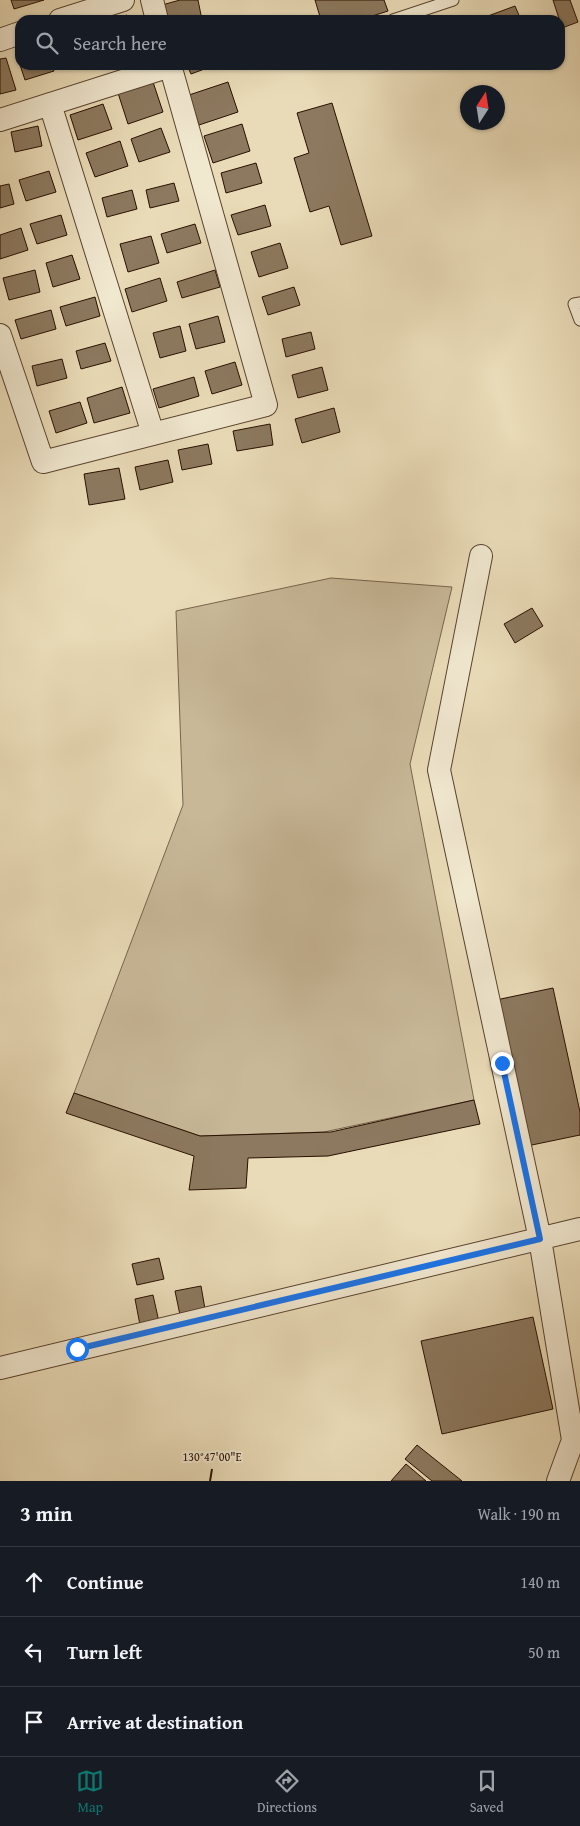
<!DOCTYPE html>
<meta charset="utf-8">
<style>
:root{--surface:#171b24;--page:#242831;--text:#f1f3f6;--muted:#9ea1a6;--line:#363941;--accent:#0f766e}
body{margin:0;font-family:"Gentium Book Plus",serif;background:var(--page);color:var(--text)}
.compass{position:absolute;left:460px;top:85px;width:45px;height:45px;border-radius:50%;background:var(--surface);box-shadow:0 1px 4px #0004;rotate:12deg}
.stop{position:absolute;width:15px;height:15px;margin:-11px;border:4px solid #1a73e8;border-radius:50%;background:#fff}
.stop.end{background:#1a73e8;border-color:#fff;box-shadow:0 1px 5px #0008}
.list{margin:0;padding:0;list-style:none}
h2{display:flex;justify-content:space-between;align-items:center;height:65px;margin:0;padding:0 20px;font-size:21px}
h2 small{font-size:16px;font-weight:400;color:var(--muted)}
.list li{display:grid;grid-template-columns:32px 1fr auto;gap:15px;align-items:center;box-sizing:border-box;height:70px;padding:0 20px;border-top:1px solid var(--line)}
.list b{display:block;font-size:19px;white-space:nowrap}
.list em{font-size:16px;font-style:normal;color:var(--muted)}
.icon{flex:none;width:28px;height:28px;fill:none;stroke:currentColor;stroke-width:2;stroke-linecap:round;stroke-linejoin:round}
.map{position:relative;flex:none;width:580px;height:1481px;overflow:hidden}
.search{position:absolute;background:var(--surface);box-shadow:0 1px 4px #0004;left:15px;right:15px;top:15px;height:55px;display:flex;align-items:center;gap:12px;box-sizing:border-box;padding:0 18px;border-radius:15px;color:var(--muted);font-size:19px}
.sheet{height:275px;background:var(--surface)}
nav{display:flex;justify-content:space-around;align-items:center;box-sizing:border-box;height:70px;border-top:1px solid var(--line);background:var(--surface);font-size:14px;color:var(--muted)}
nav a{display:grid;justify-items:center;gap:2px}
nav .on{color:var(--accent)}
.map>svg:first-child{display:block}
.green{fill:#c8b898;stroke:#78644c}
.building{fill:#8c795f;stroke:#280f00}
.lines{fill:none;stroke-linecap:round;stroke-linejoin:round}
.service-casing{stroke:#58422e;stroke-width:13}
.minor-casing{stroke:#58422e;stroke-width:24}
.service{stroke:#f1e8d0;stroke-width:11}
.minor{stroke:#f1e8d0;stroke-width:22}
.route{stroke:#1a73e8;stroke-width:6}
.ticks{fill:none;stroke:#280f00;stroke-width:2}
.ticks-label{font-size:12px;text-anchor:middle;fill:#280f00;stroke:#f1e8d0;stroke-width:4;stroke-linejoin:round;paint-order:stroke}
</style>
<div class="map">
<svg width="580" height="1481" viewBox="0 0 580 1481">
<rect width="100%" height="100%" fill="#e9dbb7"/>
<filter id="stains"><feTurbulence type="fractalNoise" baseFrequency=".004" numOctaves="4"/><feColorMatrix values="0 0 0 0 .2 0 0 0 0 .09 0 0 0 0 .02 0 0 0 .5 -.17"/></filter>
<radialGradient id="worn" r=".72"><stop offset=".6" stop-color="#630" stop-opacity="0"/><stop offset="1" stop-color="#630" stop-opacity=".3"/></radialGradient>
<path class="green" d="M331,578L452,587L410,764L474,1100L324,1132L200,1136L74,1093L183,805L176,611Z"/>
<path class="building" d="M11,0H44L14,9Z
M180,0H198L202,20H166L162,5Z
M315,0H384L388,11L360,20H321Z
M553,0H570L578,22L562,28Z
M515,6L521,20H489L488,16Z
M127,15L128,20H113Z
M20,49V64L16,50Z
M6,58L16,90L0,94V59Z
M20,65H52L54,71L25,80Z
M187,65H215L191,74Z
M153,82L163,112L128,124L118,93Z
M228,82L238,112L199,125L189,95Z
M332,103L372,236L341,245L329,206L310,212L294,158L309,153L297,113Z
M103,104L112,129L78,140L70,115Z
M242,124L250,151L213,163L204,136Z
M38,126L42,146L15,152L11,132Z
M161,128L170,152L139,162L131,139Z
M120,141L128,166L95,177L86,153Z
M256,163L262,183L226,193L221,173Z
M49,171L56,192L26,201L19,180Z
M174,183L179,201L150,208L146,190Z
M9,184L14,204L0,208V186Z
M132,190L137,209L107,217L102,198Z
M265,205L271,226L238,235L231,215Z
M61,215L67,235L37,244L30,224Z
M195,224L201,243L167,253L161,234Z
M21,228L28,250L0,259V235Z
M151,236L159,263L128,272L120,244Z
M280,243L288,268L259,277L251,252Z
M72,255L80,279L53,287L46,263Z
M35,270L40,292L9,300L3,278Z
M215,270L220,287L182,298L177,282Z
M160,278L167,301L132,312L125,289Z
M294,287L300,305L268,315L262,297Z
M95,297L100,316L66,326L60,307Z
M51,310L56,329L21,339L15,320Z
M218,316L225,342L196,349L189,324Z
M180,326L186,351L160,358L153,333Z
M311,332L315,349L286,357L282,339Z
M105,343L111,361L81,369L76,351Z
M62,359L67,378L37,386L32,366Z
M235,362L242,385L212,394L205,371Z
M322,367L328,390L298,398L292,375Z
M194,377L199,396L159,408L153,389Z
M122,387L130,413L94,423L87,398Z
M80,402L87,423L56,433L49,411Z
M334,408L340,432L302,443L295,419Z
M270,424L273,445L237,451L233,431Z
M208,444L212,464L182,470L178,450Z
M168,460L173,482L140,490L135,467Z
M119,468L125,499L89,505L84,474Z
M532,608L543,626L515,643L504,624Z
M553,988L580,1112V1135L527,1146L496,1000Z
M74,1093L200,1136L331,1132L474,1100L480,1124L328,1156L248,1158L246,1188L189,1190L194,1156L66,1113Z
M159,1258L164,1279L137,1285L132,1264Z
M201,1286L205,1309L180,1315L175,1291Z
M153,1295L159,1322L140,1325L135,1299Z
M533,1317L553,1409L442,1434L421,1341Z
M417,1445L462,1481H432L405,1459Z
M406,1464L426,1481H391Z"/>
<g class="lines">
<g class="service-casing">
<path id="service" d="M393,20L453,0
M580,303L574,304L580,320"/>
</g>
<g class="minor-casing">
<path id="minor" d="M152,0L157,20
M60,20L123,0
M0,40L20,33
M50,104L153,434
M0,120L170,66
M0,335L43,462L266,405L170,65
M481,556L439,770L540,1239L573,1440L558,1481
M0,1368L580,1229"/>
</g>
<use href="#service" class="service"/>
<use href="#minor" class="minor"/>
</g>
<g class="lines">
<path class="route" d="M77,1349L540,1239L502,1063"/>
</g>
<path class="ticks" d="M210,1481L212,1469"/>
<g class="ticks-label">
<text x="212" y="1461">130°47'00"E</text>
</g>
<rect width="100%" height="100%" filter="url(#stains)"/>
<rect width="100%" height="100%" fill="url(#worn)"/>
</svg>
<svg class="compass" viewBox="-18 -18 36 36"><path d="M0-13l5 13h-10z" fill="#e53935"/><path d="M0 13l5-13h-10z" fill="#9ea1a6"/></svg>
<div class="stop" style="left:77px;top:1349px"></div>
<div class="stop end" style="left:502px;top:1063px"></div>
<div class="search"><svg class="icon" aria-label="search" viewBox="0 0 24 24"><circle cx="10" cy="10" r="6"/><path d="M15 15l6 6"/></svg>Search here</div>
</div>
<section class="sheet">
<h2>3 min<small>Walk · 190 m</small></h2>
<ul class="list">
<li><svg class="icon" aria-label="ahead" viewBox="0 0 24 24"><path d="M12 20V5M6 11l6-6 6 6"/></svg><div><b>Continue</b></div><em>140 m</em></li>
<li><svg class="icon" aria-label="left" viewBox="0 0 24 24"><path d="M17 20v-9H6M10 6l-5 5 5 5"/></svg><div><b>Turn left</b></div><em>50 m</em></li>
<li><svg class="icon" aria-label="arrive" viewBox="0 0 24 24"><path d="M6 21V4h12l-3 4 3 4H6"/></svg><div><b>Arrive at destination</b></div></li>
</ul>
</section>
<nav>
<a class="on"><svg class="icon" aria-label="map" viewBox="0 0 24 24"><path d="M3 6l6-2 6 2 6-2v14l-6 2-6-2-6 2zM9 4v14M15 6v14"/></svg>Map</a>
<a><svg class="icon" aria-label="directions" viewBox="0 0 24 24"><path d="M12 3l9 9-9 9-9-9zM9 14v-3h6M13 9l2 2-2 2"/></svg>Directions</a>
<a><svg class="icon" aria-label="saved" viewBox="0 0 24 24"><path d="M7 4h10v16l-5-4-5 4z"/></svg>Saved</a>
</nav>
